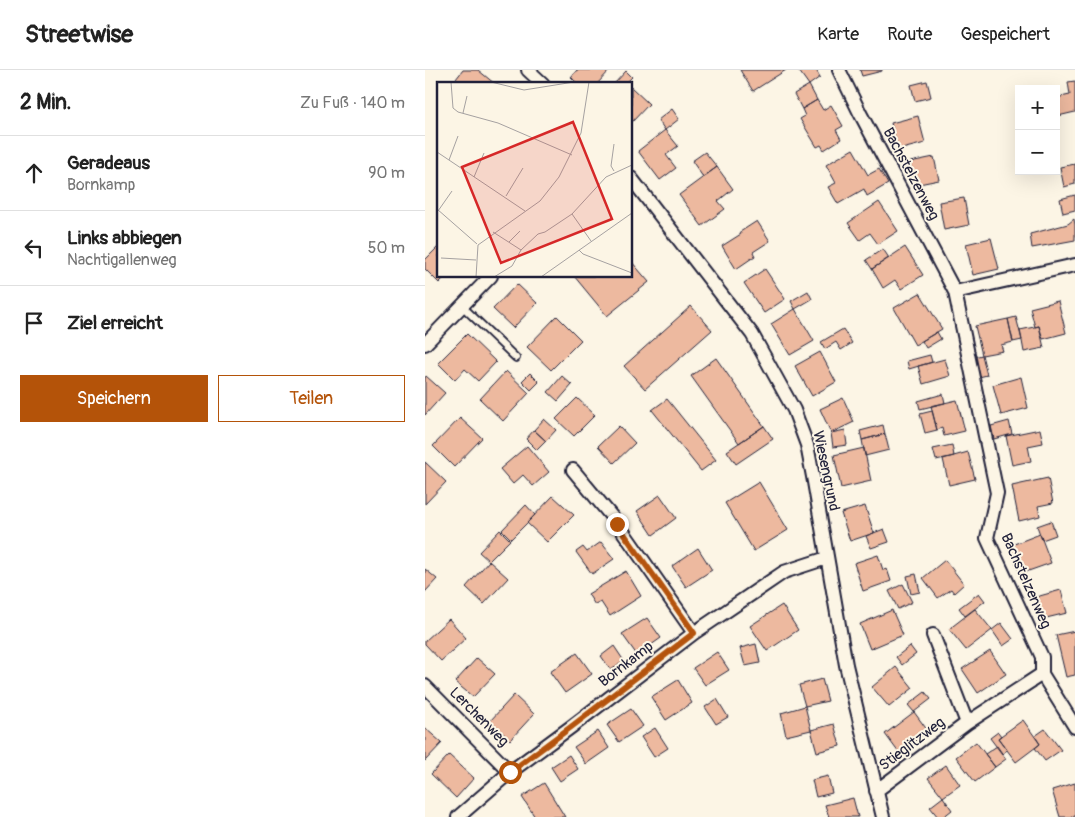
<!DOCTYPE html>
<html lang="de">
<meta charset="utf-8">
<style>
:root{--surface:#fff;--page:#f2f2f2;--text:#222;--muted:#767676;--line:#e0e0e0;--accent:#b45309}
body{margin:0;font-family:Pangolin,sans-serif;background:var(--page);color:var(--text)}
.controls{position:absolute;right:15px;top:15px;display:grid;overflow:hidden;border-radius:0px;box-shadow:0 5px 20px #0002}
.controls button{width:45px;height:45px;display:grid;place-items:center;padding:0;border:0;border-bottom:1px solid var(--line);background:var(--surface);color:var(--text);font:25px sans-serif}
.stop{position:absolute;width:15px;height:15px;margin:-11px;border:4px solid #b45309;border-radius:50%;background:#fff}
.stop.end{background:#b45309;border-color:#fff;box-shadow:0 1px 5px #0008}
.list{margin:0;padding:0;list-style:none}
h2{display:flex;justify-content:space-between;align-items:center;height:65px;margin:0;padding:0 20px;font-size:21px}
h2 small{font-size:16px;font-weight:400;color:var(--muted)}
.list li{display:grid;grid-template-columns:32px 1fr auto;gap:15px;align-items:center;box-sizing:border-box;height:75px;padding:0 20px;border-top:1px solid var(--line)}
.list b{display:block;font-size:19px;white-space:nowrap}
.list p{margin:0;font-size:16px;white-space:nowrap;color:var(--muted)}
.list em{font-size:16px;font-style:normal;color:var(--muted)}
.actions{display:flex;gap:10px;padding:15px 20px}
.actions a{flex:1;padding:11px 0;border:1px solid var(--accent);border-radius:0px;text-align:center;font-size:18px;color:var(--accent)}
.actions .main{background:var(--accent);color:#fff}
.icon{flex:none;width:28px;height:28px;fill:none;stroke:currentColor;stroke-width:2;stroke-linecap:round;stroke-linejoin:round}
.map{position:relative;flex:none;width:650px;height:747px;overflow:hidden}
header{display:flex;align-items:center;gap:30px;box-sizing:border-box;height:70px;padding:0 25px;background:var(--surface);border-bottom:1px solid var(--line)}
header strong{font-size:24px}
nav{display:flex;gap:28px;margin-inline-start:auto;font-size:18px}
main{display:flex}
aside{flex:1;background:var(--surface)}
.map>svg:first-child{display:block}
.building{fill:#edb99f;stroke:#22223b}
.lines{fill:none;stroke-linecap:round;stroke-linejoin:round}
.service-casing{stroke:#22223b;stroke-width:10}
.minor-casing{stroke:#22223b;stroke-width:16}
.service{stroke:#fcf5e5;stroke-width:6}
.minor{stroke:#fcf5e5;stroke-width:12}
.route{stroke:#b45309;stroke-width:6}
.labels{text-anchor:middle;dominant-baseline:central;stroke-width:4;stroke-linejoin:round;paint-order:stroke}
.street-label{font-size:15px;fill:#22223b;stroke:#fcf5e5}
.inset-road{fill:none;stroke:#a5a1a1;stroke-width:1}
.view{fill:#d62828;fill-opacity:0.15;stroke:#d62828;stroke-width:2.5}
.inset-edge{fill:none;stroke:#22223b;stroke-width:2.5}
</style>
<header>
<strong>Streetwise</strong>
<nav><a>Karte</a><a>Route</a><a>Gespeichert</a></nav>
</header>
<main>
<aside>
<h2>2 Min.<small>Zu Fuß · 140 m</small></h2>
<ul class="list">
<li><svg class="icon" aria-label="ahead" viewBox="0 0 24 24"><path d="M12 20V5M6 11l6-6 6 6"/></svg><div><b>Geradeaus</b><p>Bornkamp</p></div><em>90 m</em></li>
<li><svg class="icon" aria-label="left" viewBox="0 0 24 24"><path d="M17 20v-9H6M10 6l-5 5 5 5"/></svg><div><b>Links abbiegen</b><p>Nachtigallenweg</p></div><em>50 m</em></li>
<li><svg class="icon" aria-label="arrive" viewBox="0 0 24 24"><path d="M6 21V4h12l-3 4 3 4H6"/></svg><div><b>Ziel erreicht</b></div></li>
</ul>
<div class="actions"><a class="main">Speichern</a><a>Teilen</a></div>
</aside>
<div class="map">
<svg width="650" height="747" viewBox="0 0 650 747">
<rect width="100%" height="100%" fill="#fcf5e5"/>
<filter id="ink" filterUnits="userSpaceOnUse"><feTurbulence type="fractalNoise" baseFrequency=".02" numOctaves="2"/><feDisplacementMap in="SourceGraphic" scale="10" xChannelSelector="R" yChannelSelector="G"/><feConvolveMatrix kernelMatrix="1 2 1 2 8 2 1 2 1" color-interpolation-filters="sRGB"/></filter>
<g filter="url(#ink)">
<path class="building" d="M38,0H53L70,14H27Z
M152,0H185L172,14H153L146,7Z
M315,0H361L328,21Z
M375,0H391L395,7L384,15L374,1Z
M435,0H457V1L437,6Z
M201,1L207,7L200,14H189Z
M502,11L506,27L490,31L486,15Z
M650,11V42L633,46L631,37V28L645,25L643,12Z
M384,15L392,30L377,39L369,24Z
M206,17L224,34L206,53Z
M392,30L398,40L406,35L418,56L411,60L416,69L399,80L396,75L392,77L375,49L380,46L377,39Z
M247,39L254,49L240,60L233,50Z
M493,46L500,73L473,80L466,53Z
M240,60L253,76L241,85L251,98L235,110L213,81Z
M428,79L443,105L454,99L463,114L442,126L439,119L413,134L403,117L411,113L401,95Z
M280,82L292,97L278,107L267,91Z
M509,87L514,110L489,115L485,92Z
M650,94V114L639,117L635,97Z
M292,97L308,119L293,131L300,139L277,156L254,125Z
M650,125V140L638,143L635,129Z
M539,128L544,155L519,160L514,132Z
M454,132L473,161L453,174L445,163L435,170L423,153Z
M649,149L650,155V170L607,178L605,164L643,154Z
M332,151L345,171L328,182L330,186L311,199L297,176L316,164L315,162Z
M566,168L574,199L548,205L541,174Z
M14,176V206H21L14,213L0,199V190Z
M480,177L498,205L476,219L470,210L458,218L447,199Z
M458,179L464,188L447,199L441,190Z
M206,191L224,212L182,246L149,206H206Z
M340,199L360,229L339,243L319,213Z
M92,214L112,233L88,258L68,239Z
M383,221L387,229L370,239L366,231Z
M495,223L517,259L490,275L469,238Z
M633,231L641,263L618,269L614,256L610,257L605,238Z
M266,236L287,260L220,319L199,296Z
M370,239L389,271L365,285L346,254Z
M132,246L156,270L126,300L102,277Z
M591,247L597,270L588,272L583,249Z
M583,249L588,272L576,275L578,281L557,285L550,256Z
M614,256L619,278L599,282L595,260Z
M418,259L427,273L416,280L411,272L400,279L396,272Z
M512,262L516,269L501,278L497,271Z
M42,264L71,292L53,311L40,299L30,310L13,293Z
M395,282L411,312L387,326L370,296Z
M505,285L507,292L484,299L482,291Z
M557,285L562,305L554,307L549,287Z
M291,288L339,356L314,373L266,306Z
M520,289L525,306L498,314L493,296Z
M81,301L104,323L78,351L55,329Z
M105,303L114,312L106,320L97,311Z
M1,306L20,323L0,345V308Z
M137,306L147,315L133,331L123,322Z
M596,307L603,338L576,345L568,315Z
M518,324L520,333L495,339L493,331Z
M152,328L170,345L149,366L131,349Z
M418,328L429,352L406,363L395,339Z
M242,329L291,390L276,401L227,340Z
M532,330L540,361L519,366L517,358L512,360L506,336Z
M507,341L512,360L500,363L495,344Z
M35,348L57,368L29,397L8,376Z
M119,349L131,360L121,371L109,360Z
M584,351L587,364L569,369L566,356Z
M458,355L460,364L437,370L435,361Z
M194,356L210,373L189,393L173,376Z
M339,356L348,369L311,394L302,381Z
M615,359L618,373L603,376L606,391L587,395L581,366Z
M109,360L121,371L112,380L101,369Z
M420,360L422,375L408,377L406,363Z
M460,364L464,380L440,386L437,370Z
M527,375L529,386L511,390L508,379Z
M102,376L124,402L108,416L98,405L88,414L75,399Z
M439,378L446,411L416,418L409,385Z
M543,382L550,409L524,415L518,389Z
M0,392L21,412L0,434Z
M623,408L628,433L613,436L615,446L594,451L587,416Z
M334,412L363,460L329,481L300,433Z
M235,425L251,448L228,465L212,441Z
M128,426L149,445L122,472L102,453Z
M101,435L110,445L86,469L77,460Z
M440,436L449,463L425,471L416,443Z
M626,451L631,465L617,470L612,456Z
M459,459L464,472L446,478L441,466Z
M75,460L85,470L64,491L54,482Z
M615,464L626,493L595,504L584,476Z
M176,472L189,489L167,504L151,482L158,477L162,482Z
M273,478L287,500L261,517L247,496Z
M453,485L458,500L462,499L466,511L438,521L429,493Z
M520,490L539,514L529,523L526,519L513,528L498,508Z
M64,491L83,508L59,534L41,517Z
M0,499L12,509L0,522Z
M201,501L216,526L185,546L176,532L170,535L163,524Z
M491,504L495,522L486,524L482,506Z
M478,514L487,532L473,539L464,521Z
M636,520L642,543L617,549L611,527Z
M554,523L560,531L540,546L534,538Z
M357,535L373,560L342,581L325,556Z
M550,539L567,560L541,580L524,559Z
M467,540L478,565L445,579L435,554Z
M222,548L236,568L212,585L197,564Z
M24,549L41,568L16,591L0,574V571Z
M576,553L588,569L578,576L567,560Z
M650,561V605L641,607L631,565Z
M331,574L335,593L320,596L315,578Z
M189,576L199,591L186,600L176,586Z
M485,576L491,584L477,595L471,587Z
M565,581L581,604L553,623L537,599Z
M292,582L304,600L280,615L268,598Z
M152,583L167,604L140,623L125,602Z
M52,588L70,604L48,627L30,612Z
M471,597L488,618L464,637L447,617Z
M397,609L403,631L380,636L374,615Z
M253,610L267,633L241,650L226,627Z
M500,622L506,629L489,642L483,635Z
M89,625L109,644L85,670L65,651Z
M292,629L303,647L291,654L280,637Z
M380,636L386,660L361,666L356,643Z
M206,639L218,656L194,672L182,655Z
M489,642L503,661L474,683L460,664Z
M598,650L615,674L591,692L573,668Z
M409,654L415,676L392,682L386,660Z
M0,658L17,673L0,691Z
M230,658L243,678L229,687L216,667Z
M620,659L636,680L620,691L610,678L615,674L610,666Z
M173,661L184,678L161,694L149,677Z
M573,662L576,666L573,668L582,680L577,684L565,668Z
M551,672L570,697L550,712L531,687Z
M572,676L581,689L570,697L560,684Z
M24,685L49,708L31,728L6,704Z
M144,685L153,699L135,711L126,697Z
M521,695L535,715L518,727L503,708Z
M403,706L407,723L391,727L387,710Z
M119,713L140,747H110L97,727Z
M650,713V747H635L627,720Z
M518,727L527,740L518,747H513L505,737Z
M428,728L433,747H404L400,735Z"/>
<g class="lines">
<g class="service-casing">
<path id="service" d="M37,236L91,288"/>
</g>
<g class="minor-casing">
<path id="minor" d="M103,0L118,14
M414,0L435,43L530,222L572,423L562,468L617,587V604L650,657
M206,108L327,264L369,340L382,375L389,412L421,595L458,747
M530,222L650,195
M0,274L66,206
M148,400L192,453L269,563
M508,565L542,653
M0,616L85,702
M451,721L542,653L617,604
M33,747L85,702L146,657L269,563L359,502L402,488"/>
</g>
<use href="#service" class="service"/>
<use href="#minor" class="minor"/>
</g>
</g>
<g class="lines" filter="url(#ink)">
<path class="route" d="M85,702L146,657L269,563L192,454"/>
</g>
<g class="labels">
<g class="street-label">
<text transform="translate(486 104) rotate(62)">Bachstelzenweg</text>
<text transform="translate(401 401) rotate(78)">Wiesengrund</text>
<text transform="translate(601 511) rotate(66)">Bachstelzenweg</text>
<text transform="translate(201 594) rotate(-38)">Bornkamp</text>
<text transform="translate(54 647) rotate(45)">Lerchenweg</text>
<text transform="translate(487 674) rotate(-37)">Stieglitzweg</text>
</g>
</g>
<g transform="translate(12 12)">
<rect width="195" height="195" fill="#fcf5e5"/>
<path class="inset-road" d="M14,0L16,26L21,30L61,41L135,73M54,0L87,8L137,0M26,31L30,14M0,70L88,129M12,78L21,54M177,89L174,84L177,62M37,95L47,71M69,114L86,86M0,127L40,162M1,129L15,109M135,132L154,159M56,150L84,168M72,160L83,149M142,168L146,172L195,191M4,176L39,178M39,195L41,163L103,119L122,95L144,51L152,0M57,195L75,184L84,168L101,152L108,150L135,132L169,95L195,83M104,195L195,131"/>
<path class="view" d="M136,40L175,137L64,181L25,85Z"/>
<rect width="195" height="195" class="inset-edge"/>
</g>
</svg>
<div class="controls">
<button>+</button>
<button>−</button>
</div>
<div class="stop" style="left:85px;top:702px"></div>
<div class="stop end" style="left:192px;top:454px"></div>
</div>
</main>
